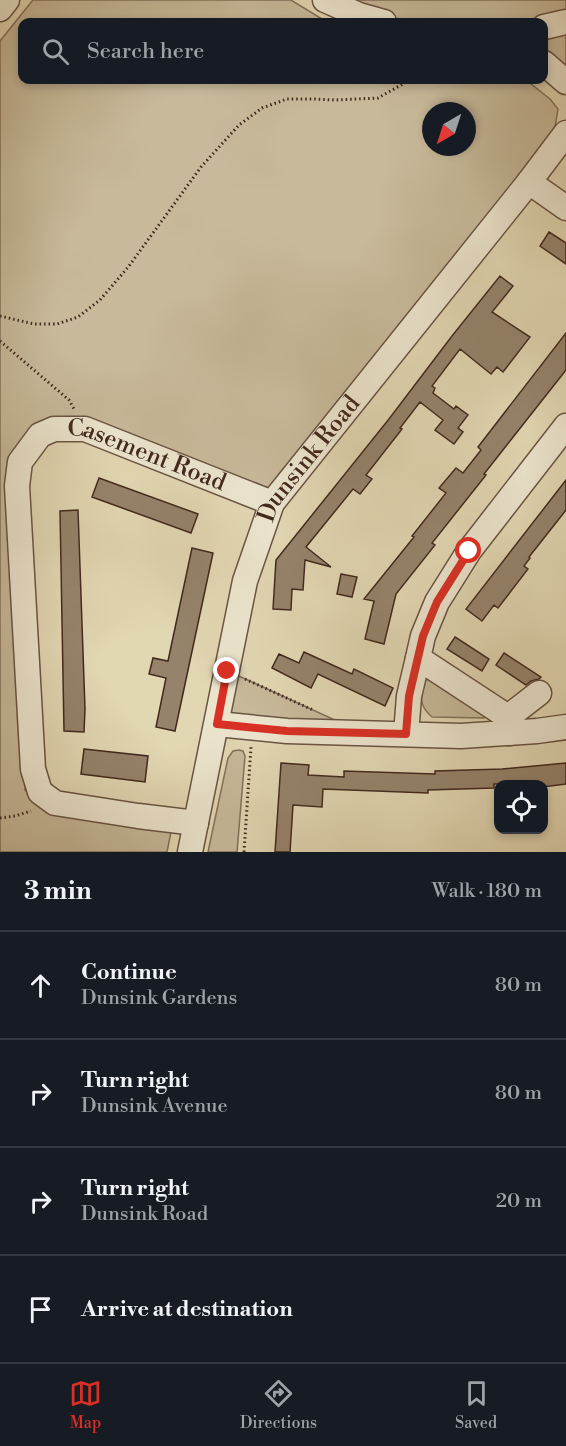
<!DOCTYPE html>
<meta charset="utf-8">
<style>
:root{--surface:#171b24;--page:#20242c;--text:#f1f3f6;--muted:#9ea1a6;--line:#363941;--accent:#d93025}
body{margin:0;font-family:"Libre Bodoni",serif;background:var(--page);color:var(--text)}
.controls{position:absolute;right:18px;bottom:18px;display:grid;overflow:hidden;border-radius:12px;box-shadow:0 3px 9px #0003}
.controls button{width:54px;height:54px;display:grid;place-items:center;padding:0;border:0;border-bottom:2px solid var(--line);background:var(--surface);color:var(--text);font:30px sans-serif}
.compass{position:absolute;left:422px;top:102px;width:54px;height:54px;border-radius:50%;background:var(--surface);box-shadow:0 3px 9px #0003;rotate:219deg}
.stop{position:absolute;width:18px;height:18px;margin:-14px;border:4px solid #d93025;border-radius:50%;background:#fff}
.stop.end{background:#d93025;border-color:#fff;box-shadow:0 2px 6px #0008}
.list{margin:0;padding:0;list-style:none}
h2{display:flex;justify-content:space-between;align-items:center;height:78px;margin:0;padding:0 24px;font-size:26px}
h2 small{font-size:20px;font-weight:400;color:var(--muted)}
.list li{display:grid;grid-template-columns:39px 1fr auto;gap:18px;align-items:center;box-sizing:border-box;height:108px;padding:0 24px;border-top:2px solid var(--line)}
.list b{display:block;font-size:22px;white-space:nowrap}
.list p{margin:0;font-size:20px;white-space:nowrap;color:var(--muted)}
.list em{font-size:20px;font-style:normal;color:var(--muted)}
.icon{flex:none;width:33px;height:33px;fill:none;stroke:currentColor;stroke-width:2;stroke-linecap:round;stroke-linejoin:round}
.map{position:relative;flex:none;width:566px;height:852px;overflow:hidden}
.search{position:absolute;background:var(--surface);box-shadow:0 3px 9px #0003;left:18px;right:18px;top:18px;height:66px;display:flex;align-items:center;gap:15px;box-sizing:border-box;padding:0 21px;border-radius:12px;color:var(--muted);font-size:22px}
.sheet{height:510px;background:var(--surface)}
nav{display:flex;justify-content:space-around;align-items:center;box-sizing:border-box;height:84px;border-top:2px solid var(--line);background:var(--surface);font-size:16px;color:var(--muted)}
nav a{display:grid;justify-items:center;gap:3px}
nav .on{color:var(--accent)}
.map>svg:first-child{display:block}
.green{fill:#c7b99a;stroke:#84715c;stroke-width:1.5;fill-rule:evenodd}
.building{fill:#95836b;stroke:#42291e;stroke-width:1.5}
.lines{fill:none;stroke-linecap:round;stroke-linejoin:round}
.minor-casing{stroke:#6a5443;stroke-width:27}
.path{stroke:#42291e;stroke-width:3;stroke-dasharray:1.5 3;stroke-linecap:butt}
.minor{stroke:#ece5ce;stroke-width:24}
.route{stroke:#d93025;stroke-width:8}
.labels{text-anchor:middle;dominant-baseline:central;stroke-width:5;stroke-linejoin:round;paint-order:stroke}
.street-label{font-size:24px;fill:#42291e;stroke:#ece5ce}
</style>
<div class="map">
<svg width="566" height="852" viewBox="0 0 566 852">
<rect width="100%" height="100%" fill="#e2d7b3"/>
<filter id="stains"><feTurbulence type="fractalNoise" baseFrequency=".00333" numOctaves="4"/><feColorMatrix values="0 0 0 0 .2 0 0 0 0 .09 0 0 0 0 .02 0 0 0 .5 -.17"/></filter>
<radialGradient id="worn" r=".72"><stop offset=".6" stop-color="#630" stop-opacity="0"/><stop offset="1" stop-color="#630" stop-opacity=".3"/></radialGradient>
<path class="green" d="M33,0H291L327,22H22V80H526L550,99L558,109L555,127L538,155L271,489L87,420L56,421L11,486L25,790L51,813L171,832L167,852H0V41ZM431,111H467V147H431Z
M326,0H566V82L544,62V22H385Z
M228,671L363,733L217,724Z
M431,677L486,714L484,718L432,717C418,705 420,696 426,680Z
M239,750L243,751L245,756L237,852H208L228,758L233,751Z"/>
<path class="building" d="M549,232L566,243V264L540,246Z
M500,276L513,286L492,312L530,337L503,372L497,367L491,374L460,349L432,386L435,388L433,393L454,409L456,406L468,415L458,428L463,432L454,444L435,430L443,420L420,402L400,428L402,429L366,475L372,479L360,494L353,489L306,547L331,567L305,560L303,590L292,589L291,610L273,609L276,560L389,419L452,336Z
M566,333V370L484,474L486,475L432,543L435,545L396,594L384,644L365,639L374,601L364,599L414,537L412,536L446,493L439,488L456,468L463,473L481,450L478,447Z
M99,478L198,514L191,533L92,497Z
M566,480V510L529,557L530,558L524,566L528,569L498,608L494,605L482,621L466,609Z
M78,510L85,709L84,732L64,731L60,511Z
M192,548L213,553L175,731L156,727L166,678L149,674L153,658L168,661Z
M341,574L357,577L352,597L337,594Z
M455,637L489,659L482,671L447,649Z
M304,652L352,674L354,669L393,688L385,706L318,674L311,688L272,668L279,654L299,663Z
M504,653L541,677L539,679L531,681L526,685L496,665Z
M84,749L148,756L145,782L81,774Z
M281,763L309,765L308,775L344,777V771L435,774V771L502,769L566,763V784L543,787V784H494V788L428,790V793L323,789L322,807L293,805L290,852H275Z"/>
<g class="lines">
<g class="minor-casing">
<g id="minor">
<path d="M325,0L359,15L384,22"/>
<path d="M0,9L7,0"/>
<path d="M544,27L566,22"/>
<path d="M544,63L566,82"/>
<path d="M529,182L566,208"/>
<path d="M418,658L508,717L509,733"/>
<path d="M508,717L539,693"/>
<path d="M217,724L287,731L461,736L537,731L566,727"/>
<path d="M406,734L409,696L418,658L423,636L437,602L469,551L566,426"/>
<path id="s1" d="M196,823L138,816L55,803L40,792L33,769L17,486L20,462L40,435L54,429H85L272,503"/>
<path id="s2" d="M190,852L245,581L272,503L529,182L566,133"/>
</g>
</g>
<path class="path" d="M0,316L34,324H57L78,317L100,300L129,266L201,167L239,125L262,108L287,99H315L335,100L378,98L410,80
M0,341L69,400L74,409
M245,679L313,710
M0,818L15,816L31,811
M244,852L251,747"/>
<use href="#minor" class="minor"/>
</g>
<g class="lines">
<path class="route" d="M227,671L217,724L287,731L406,734L409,696L423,636L437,602L469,551"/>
</g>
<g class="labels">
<g class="street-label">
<text stroke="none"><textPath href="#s1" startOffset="639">Casement Road</textPath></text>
<text stroke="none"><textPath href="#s2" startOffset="416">Dunsink Road</textPath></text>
</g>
</g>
<rect width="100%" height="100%" filter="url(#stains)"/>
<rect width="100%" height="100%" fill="url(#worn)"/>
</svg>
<div class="controls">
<button><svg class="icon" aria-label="locate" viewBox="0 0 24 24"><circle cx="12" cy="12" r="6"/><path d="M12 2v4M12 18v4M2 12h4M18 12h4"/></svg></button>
</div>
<svg class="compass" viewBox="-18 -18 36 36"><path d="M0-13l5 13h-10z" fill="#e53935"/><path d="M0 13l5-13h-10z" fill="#9ea1a6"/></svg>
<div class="stop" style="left:469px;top:551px"></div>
<div class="stop end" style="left:227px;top:671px"></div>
<div class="search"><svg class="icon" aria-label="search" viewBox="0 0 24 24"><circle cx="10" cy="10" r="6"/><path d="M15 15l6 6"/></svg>Search here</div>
</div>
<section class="sheet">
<h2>3 min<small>Walk · 180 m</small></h2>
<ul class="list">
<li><svg class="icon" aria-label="ahead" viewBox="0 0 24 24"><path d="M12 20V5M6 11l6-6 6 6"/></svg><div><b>Continue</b><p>Dunsink Gardens</p></div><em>80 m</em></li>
<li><svg class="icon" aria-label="right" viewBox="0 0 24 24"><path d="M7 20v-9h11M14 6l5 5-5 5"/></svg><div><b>Turn right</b><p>Dunsink Avenue</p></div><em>80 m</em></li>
<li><svg class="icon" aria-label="right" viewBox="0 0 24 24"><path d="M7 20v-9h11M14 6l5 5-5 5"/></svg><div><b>Turn right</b><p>Dunsink Road</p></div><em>20 m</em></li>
<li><svg class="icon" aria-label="arrive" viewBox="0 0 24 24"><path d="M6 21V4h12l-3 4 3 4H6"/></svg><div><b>Arrive at destination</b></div></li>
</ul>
</section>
<nav>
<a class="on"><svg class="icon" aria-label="map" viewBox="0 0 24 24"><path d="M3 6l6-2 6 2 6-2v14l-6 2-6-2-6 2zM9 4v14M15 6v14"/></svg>Map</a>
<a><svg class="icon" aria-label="directions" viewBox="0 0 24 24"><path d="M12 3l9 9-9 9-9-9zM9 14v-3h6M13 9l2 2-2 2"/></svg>Directions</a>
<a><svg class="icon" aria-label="saved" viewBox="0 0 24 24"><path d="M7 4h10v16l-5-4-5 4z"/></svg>Saved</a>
</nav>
